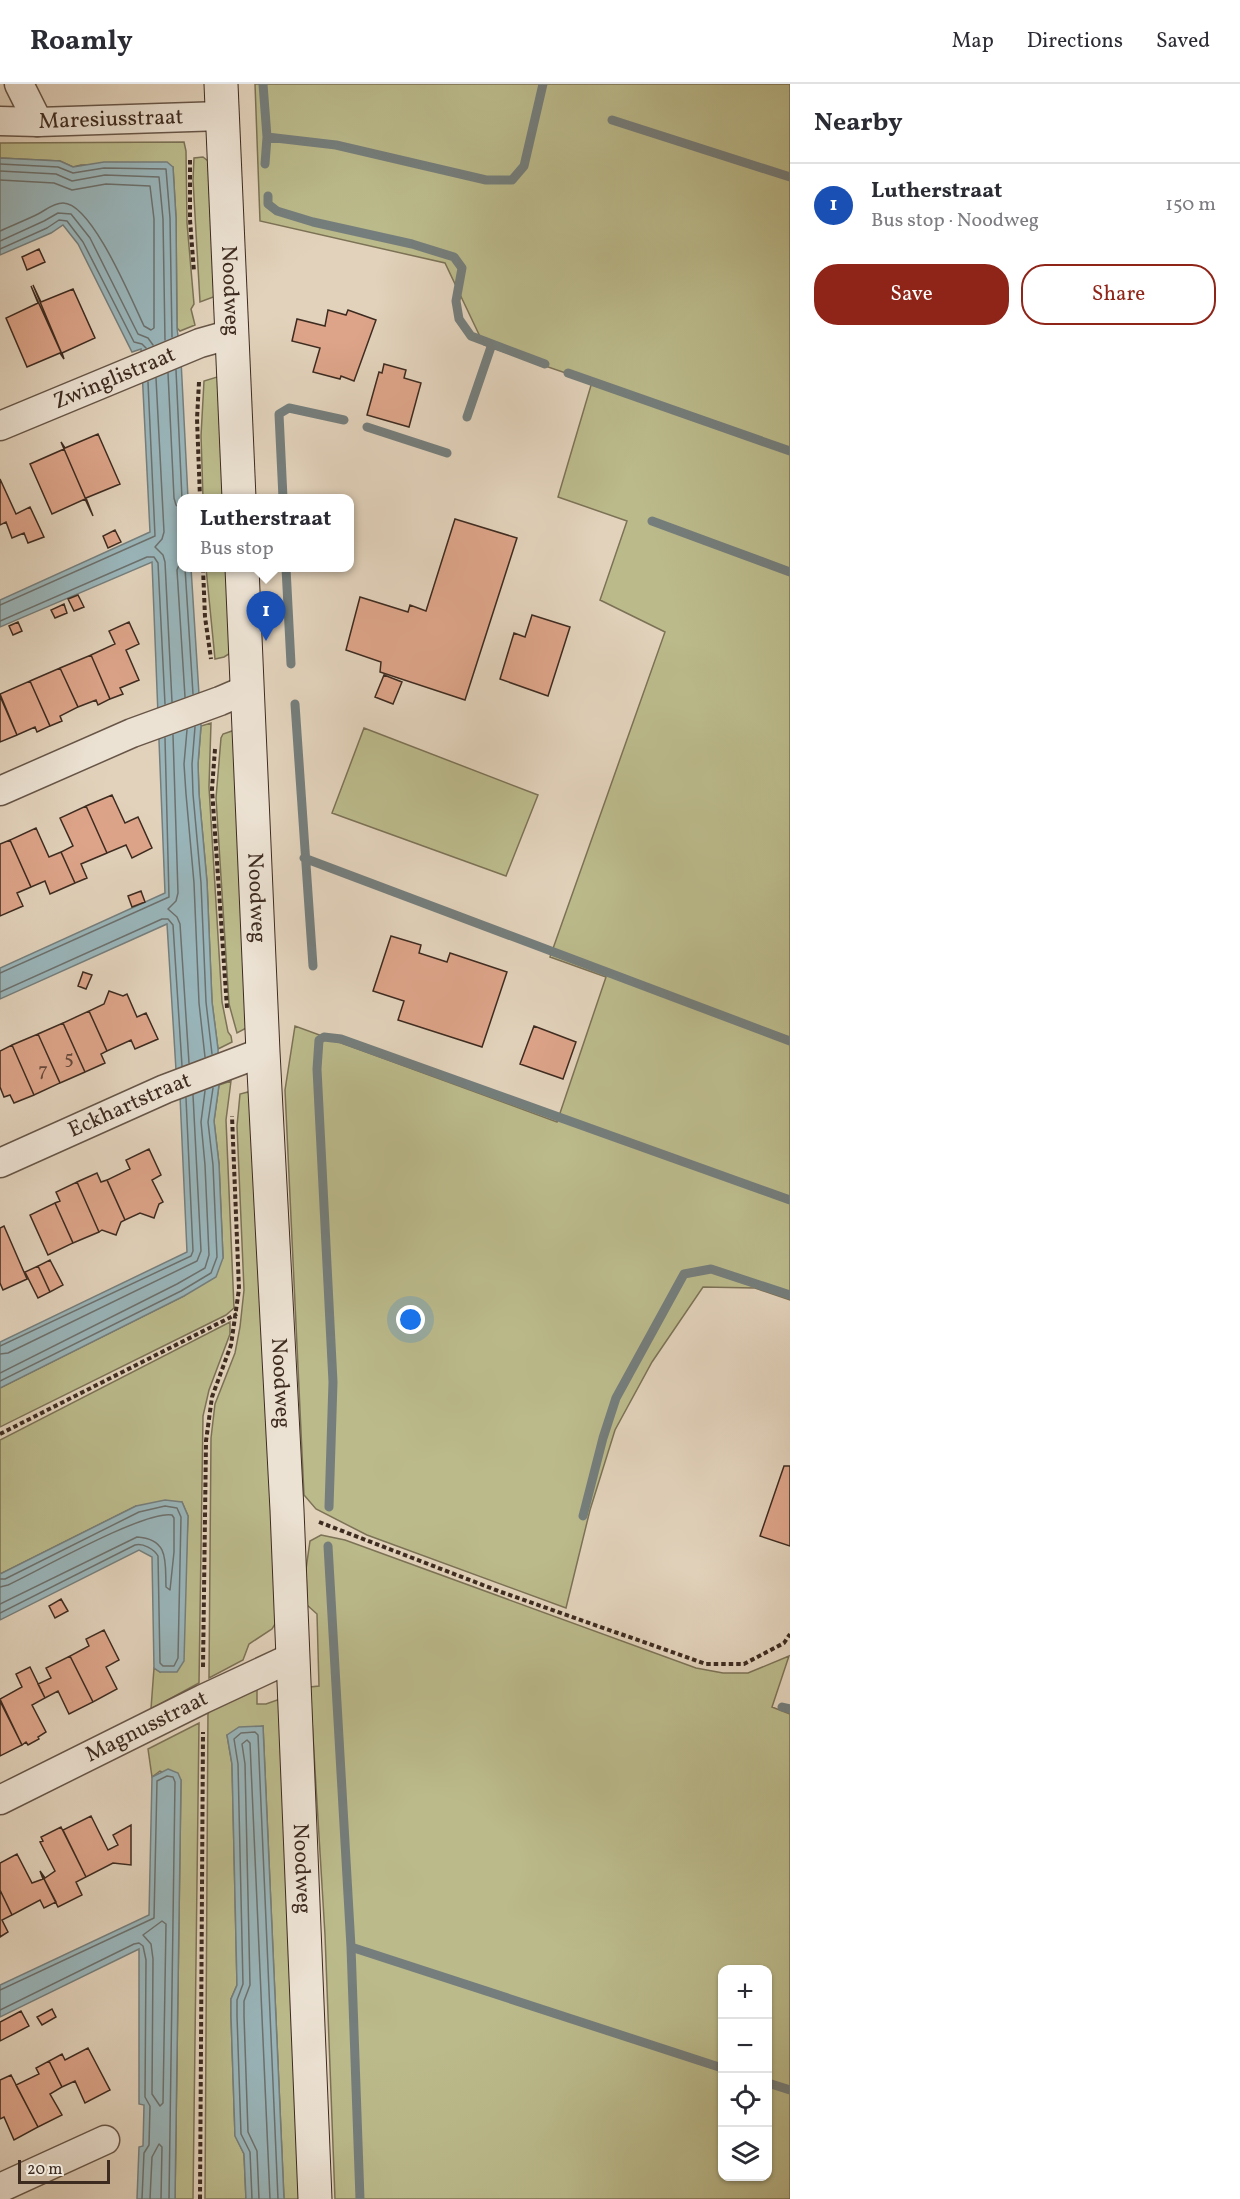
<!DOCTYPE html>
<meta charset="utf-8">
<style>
:root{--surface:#fff;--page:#f2f2f3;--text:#2b2b33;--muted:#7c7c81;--line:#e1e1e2;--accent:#8f2418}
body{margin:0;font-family:Vollkorn,serif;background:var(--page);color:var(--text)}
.controls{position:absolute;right:18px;bottom:18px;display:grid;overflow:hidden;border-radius:12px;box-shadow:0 2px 4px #0004}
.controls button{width:54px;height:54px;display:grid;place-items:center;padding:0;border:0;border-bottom:2px solid var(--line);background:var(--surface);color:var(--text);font:30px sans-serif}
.scale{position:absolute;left:18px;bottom:15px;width:92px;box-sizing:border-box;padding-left:6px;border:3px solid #3e2b20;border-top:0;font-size:16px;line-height:21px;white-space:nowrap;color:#3e2b20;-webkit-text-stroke:4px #ece2d3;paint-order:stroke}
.you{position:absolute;left:411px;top:1236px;width:21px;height:21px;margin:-15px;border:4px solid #fff;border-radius:50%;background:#1a73e8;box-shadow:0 0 0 9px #1a73e833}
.badge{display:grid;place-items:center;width:39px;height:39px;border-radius:50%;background:var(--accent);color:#fff;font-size:20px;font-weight:700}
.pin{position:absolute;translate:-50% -50px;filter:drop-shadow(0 2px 3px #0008)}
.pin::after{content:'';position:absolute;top:32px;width:21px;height:18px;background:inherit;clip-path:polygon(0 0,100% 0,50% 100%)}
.popup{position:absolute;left:177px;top:410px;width:177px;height:78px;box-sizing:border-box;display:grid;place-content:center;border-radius:12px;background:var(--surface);filter:drop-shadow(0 2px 4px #0005);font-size:20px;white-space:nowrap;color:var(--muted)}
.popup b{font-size:22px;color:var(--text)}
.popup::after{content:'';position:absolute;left:50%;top:100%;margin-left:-12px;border:12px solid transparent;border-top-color:var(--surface)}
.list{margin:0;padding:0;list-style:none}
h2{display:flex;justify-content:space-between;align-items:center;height:78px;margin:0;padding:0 24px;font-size:26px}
h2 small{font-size:20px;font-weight:400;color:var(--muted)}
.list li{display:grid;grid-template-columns:39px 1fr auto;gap:18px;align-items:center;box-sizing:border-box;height:84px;padding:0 24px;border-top:2px solid var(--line)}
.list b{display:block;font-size:22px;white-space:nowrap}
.list p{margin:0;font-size:20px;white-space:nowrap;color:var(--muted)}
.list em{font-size:20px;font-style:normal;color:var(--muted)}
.actions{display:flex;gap:12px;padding:18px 24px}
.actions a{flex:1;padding:14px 0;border:2px solid var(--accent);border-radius:24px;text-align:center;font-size:21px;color:var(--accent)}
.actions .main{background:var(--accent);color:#fff}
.icon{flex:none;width:33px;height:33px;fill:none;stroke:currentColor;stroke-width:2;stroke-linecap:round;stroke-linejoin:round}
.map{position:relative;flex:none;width:790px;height:2115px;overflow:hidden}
header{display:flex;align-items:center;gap:36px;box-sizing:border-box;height:84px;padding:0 30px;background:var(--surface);border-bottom:2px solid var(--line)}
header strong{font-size:28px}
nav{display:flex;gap:33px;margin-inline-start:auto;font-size:21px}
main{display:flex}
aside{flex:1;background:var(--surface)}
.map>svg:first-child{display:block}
.green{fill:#bbba8b;stroke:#7c7256;stroke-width:1.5;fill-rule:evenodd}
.water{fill:#99b5ba;stroke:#757e7c;stroke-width:1.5}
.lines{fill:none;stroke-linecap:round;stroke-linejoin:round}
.shore{stroke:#6c706d;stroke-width:1.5}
.stream{stroke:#757e7c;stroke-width:9}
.building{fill:#dda489;stroke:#3e2b20;stroke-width:1.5}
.street-casing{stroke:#675547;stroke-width:31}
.secondary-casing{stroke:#3e2b20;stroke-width:35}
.path{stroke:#3e2b20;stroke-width:4;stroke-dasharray:4.5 3;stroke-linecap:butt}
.street{stroke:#ece2d3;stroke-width:28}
.secondary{stroke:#ece2d3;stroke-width:33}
.labels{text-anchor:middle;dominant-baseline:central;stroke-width:4.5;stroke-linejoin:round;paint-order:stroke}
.number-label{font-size:20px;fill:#66493a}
.street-label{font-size:22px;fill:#3e2b20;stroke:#ece2d3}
</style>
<header>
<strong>Roamly</strong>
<nav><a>Map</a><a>Directions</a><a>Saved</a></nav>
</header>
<main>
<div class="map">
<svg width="790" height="2115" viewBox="0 0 790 2115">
<rect width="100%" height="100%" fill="#e2d2bb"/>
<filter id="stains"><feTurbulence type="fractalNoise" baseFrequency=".00333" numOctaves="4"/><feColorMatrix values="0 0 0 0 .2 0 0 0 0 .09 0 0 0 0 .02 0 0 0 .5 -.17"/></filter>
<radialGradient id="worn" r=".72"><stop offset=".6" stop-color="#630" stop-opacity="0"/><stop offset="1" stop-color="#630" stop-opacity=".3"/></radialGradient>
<path class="green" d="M255,0H790V1216L755,1204L703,1203L652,1278L615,1346L590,1426L566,1524L367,1451L316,1425L304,1411L285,1006L295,942L557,1038L606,893L550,873L665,548L600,516L627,437L558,413L592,298L484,261L445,179L260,137Z
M184,58L186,67L187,139L194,220L191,225L195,241L180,247L177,244L176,134L173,83L81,81L73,83L60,77L0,74V59Z
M203,73L208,77L210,85L216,212L200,218L193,96L194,74Z
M217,293L220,296L226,414H203L201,352L204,297Z
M206,484H228L232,568L224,573L215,575Z
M211,639L209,703L222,918L228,948L231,952L232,958L218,965L212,918L207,798L199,710L198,680L201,642Z
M364,644L538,711L506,792L332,729Z
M232,647L236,652L250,942L237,949L229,920L216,714L221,654L223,650Z
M231,997L226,1036L234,1224L226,1231L0,1343V1304L184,1212L223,1174L219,1080L214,1037L219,1001Z
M248,1008L252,1018L277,1537L272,1545L249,1560L243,1576L209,1594L211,1354L215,1320L235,1269L240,1243L244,1206L237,1042L240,1010Z
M230,1238V1250L209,1306L203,1332L199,1599L151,1625L154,1584L160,1588L185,1505L188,1432L182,1418L136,1422L0,1490V1356Z
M321,1451L345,1456L696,1584L723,1589H748L789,1572L772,1623L790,1630V2115H335L325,1851L310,1603L319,1602L317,1530L307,1521L306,1485L310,1457ZM722,1886H768V2092H722Z
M257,1598V1620H266L280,1615L303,2115H284L263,1642L227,1651L232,1680L237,1901L231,1915V1932L235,2051L244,2070L246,2115H205L208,1624Z
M199,1639L193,2115H175L181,1696L160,1687L152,1693L148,1665Z"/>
<path class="water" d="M0,74L60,77L73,83L104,78H167L173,83L176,134L177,244L181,276L188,414H182V484H191L201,642L198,680L199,710L207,798L212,918L218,965L219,1001L214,1037L219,1080L223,1174L216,1193L184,1212L0,1304V1258L187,1168L180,1012L176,986L167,840L0,915V884L165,809L152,478L0,543V516L150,448L141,265L132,268L78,160L63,141L51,149L0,171Z
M165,1416L182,1418L188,1432L184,1577L177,1588H160L154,1584L152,1473L139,1466L0,1536V1490L136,1422Z
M263,1642L284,2115H246L244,2070L235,2052L231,1932V1915L237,1901L232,1680L227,1651L239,1643Z
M168,1685L178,1689L181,1696L175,2115H137L139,2063L143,2062L144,2021L139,2020V1865L0,1933V1901L149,1831L152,1693Z"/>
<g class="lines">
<path class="shore" d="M0,80L58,83L73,89L104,84L166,85L170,134L172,253
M0,87L56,90L72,97L105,91L159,93L163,135L165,256
M0,96L54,99L72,106L106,100L150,102L154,135V244L151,246L144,242C132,217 92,119 63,119C53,119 46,126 38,130C26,136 13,141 0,147
M0,157L44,137L58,129L71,130L90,154L138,250L148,254L153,261
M0,165L47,144L59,136L67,137L83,158L134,258L142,260L146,264
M176,286L182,415
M168,289L174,414L176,421L182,426
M156,294L164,448L162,455L155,463L163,471L165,478L172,618
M182,474L177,486L185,613
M185,484L193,610
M0,521L155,452L148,298
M0,537L147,473H154L158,479L165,620
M195,643L192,680L193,710L201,799L206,918L212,970
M187,646L184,680L186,710L194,799L199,919L205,973
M173,651L178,809L176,817L168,825L177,833L180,840L189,979
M0,889L169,813L165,654
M0,908L162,835H168L173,841L182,982
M0,1262L191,1172L193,1167L186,1014
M0,1270L8,1269L197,1177L201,1167L193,1011
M0,1289L177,1200L205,1184L209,1171L205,1081L201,1038L205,1007
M0,1297L181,1207L211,1189L217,1173L213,1081L208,1038L213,1004
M0,1495H5L139,1428L165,1422L177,1424L181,1433L178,1574L174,1582H163L160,1579L158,1472C154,1465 143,1459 135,1461L0,1529
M0,1503L8,1501C38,1487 145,1426 172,1431L174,1434V1468L170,1506L166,1503C165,1479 170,1455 137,1453L0,1520
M162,1837L166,1840L163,2019L160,2022L152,2010L153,1875L151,1860L143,1851Z
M0,1906L154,1834L157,1697L167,1692L173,1693L175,1698L169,2115
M0,1926L134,1860L139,1859L143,1862L146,1876L145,2013L150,2022L149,2061L144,2069L142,2115
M150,2115L152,2073L159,2060L162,2063L161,2115
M252,2115L250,2068L241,2050L237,1932V1916L243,1900L238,1680L234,1655L241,1649L255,1648L258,1651L278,2115
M259,2115L257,2067L248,2048L244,1932V1917L250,1901L245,1680L242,1660L247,1656L250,1659L270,2115"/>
<path class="stream" d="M263,0L267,53L265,80
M612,36L790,93
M267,53L336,61L486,96H512L524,82L543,0
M268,112V120L277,127L313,138L412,160L454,173L462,184L456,217L459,235L471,252L545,280
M568,289L790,367
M467,333L492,260
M367,343L447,369
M283,414L279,330L289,324L344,336
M652,437L790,488
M286,484L291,580
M295,620L313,882
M304,774L790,957
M329,1423L333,1298L317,985L319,956L324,953L341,955L790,1116
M583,1432L603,1354L616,1314L684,1190L711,1185L790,1211
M328,1462L351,1863
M782,1623L790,1625
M768,1999L790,2006
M360,2115L351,1863L722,1984"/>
</g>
<path class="building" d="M39,165L45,178L27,186L22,173Z
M33,201L41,218L73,205L95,254L62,269L64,275Z
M31,202L64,275L60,269L27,283L6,234L38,219Z
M328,226L346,231L348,226L376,236L354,297L341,292L340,295L313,288L320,264L292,257L297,235L325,242Z
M384,280L406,286L404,294L421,299L409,343L367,331L379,288L382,289Z
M98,350L120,400L86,414L93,432L61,358L65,364Z
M61,358L93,432L85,415L52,430L30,380L64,365Z
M0,395L16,430L30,423L44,453L28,459L24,449L12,454L6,438L0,441Z
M455,435L517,454L465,616L380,588L381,578L346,566L360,513L408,528L410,521L426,527Z
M115,446L121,458L108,464L103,452Z
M78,511L84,523L74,527L68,515Z
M64,520L67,529L55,534L51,526Z
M532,531L570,543L548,612L500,595L514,549L525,553Z
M18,538L22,547L13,551L9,542Z
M129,538L139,560L126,566L139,596L120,604L123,610L110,615L91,571L115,560L109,547Z
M91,571L110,615L98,621L96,616L78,623L60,584Z
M60,584L78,623L60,632L62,637L50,642L30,597Z
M384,591L402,598L393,620L375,613Z
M30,597L50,642L37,648L35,643L17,651L0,610Z
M0,612L17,651L0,658Z
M112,711L125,739L138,733L152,764L132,774L126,761L107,769L86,722Z
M86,722L107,769L81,780L87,794L75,799L61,768L73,762L60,734Z
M36,744L49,773L61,768L75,799L50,810L45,797L31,803L10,756Z
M10,756L31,803L17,809L23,822L0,832V760Z
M141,807L145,818L132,823L128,812Z
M391,852L421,861L419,869L447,878L450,869L507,888L482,963L398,936L404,917L373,907Z
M83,888L92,891L86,905L78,902Z
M109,907L123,912L127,910L137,933L146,929L158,955L135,965L131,956L107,967L89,927L104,920Z
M89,927L107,967L101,970L105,979L85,988L63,939Z
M63,939L85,988L60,999L38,950Z
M534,942L576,958L563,995L520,980Z
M38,950L60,999L34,1011L12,961Z
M12,961L34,1011L14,1019L10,1011L4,1013L0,1003V967Z
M149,1065L161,1091L152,1096L163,1118L159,1120L154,1134L140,1129L125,1136L107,1096L130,1085L126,1076Z
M97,1089L101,1098L107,1096L125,1136L121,1138L116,1151L102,1146L99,1148L77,1098Z
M77,1098L99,1148L73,1159L55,1119L60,1117L56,1108Z
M55,1119L73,1159L48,1171L30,1131Z
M4,1142L27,1195L3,1206L0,1199V1144Z
M50,1176L63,1201L50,1208L38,1182Z
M38,1182L50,1208L38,1214L25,1188Z
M784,1382H790V1462L760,1452Z
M61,1515L68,1527L55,1534L49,1522Z
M104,1546L119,1576L106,1583L117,1605L93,1618L70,1572L89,1562L86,1555Z
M70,1572L93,1618L69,1630L58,1607L45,1614L38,1600L51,1594L46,1584Z
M30,1583L45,1614L32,1621L46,1648L38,1653L39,1655L28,1661L26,1658L22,1661L0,1615L22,1603L16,1590Z
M0,1617L22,1661L0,1672Z
M91,1732L108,1766L118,1761L113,1751L131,1741V1781L113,1779L86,1793L63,1746Z
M61,1743L86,1793L76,1798L82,1811L58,1823L40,1787L45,1794L55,1787L40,1758L43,1757L41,1753Z
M17,1770L32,1799L43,1795L40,1787L56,1818L44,1824L40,1816L12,1831L0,1806V1779Z
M0,1806L12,1831L2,1836L8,1848L0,1853Z
M52,1925L56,1933L42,1941L37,1933Z
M21,1927L29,1942L0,1957V1938Z
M88,1964L110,2006L85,2019L75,1997L62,2003L49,1977L62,1970L65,1976Z
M49,1977L62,2003L50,2010L62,2031L38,2043L16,2001L39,1990L36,1984Z
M11,1991L38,2043L14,2056L4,2033L0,2035V1996Z"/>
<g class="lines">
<g class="street-casing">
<g id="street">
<path d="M19,0L38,38"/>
<path id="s1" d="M0,37L38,38L222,32"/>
<path id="s2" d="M0,342L200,259L232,250"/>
<path d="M0,707L132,649L220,617L248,605"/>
<path id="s3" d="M0,1079L165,1005L263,968"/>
<path id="s4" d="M0,1716L203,1615L293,1573"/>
<path d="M0,2104L105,2056"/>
</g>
</g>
<g class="secondary-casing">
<g id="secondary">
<path id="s5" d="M221,0L239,414"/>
<path id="s6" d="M242,484L263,968L287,1426L315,2115"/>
</g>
</g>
<path class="path" d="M190,76V136L194,188
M199,298L197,335L200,414
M203,484L205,533L211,575
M215,665L212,705L227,924
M0,1350L237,1230
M319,1438L501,1508L706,1580H744L784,1559L790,1550
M203,1583L206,1357L212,1313L231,1261L239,1205L232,1032
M200,2115L203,1648"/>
<use href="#street" class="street"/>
<use href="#secondary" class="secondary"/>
</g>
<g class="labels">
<g class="number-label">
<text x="69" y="975">5</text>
<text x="43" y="987">7</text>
</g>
<g class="street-label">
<text stroke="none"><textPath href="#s1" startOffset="111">Maresiusstraat</textPath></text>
<text stroke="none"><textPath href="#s5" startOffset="207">Noodweg</textPath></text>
<text stroke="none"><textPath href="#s2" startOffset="124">Zwinglistraat</textPath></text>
<text stroke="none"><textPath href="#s6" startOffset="330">Noodweg</textPath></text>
<text stroke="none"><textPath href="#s3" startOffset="142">Eckhartstraat</textPath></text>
<text stroke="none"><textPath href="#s6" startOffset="816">Noodweg</textPath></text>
<text stroke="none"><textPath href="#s4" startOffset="164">Magnusstraat</textPath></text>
<text stroke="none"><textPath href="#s6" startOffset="1302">Noodweg</textPath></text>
</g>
</g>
<rect width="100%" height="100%" filter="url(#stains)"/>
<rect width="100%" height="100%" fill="url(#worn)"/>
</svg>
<div class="controls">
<button>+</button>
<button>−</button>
<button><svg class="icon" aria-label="locate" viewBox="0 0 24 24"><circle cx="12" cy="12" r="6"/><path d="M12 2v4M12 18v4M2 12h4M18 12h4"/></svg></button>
<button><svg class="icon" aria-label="layers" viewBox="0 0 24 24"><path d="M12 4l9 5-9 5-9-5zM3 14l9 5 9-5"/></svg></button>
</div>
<div class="scale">20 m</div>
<div class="you"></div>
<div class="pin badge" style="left:266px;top:557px;background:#1a4fb4">1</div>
<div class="popup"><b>Lutherstraat</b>Bus stop</div>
</div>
<aside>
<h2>Nearby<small></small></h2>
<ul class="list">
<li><span class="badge" style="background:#1a4fb4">1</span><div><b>Lutherstraat</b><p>Bus stop · Noodweg</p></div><em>150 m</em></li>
</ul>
<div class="actions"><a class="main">Save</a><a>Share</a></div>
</aside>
</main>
